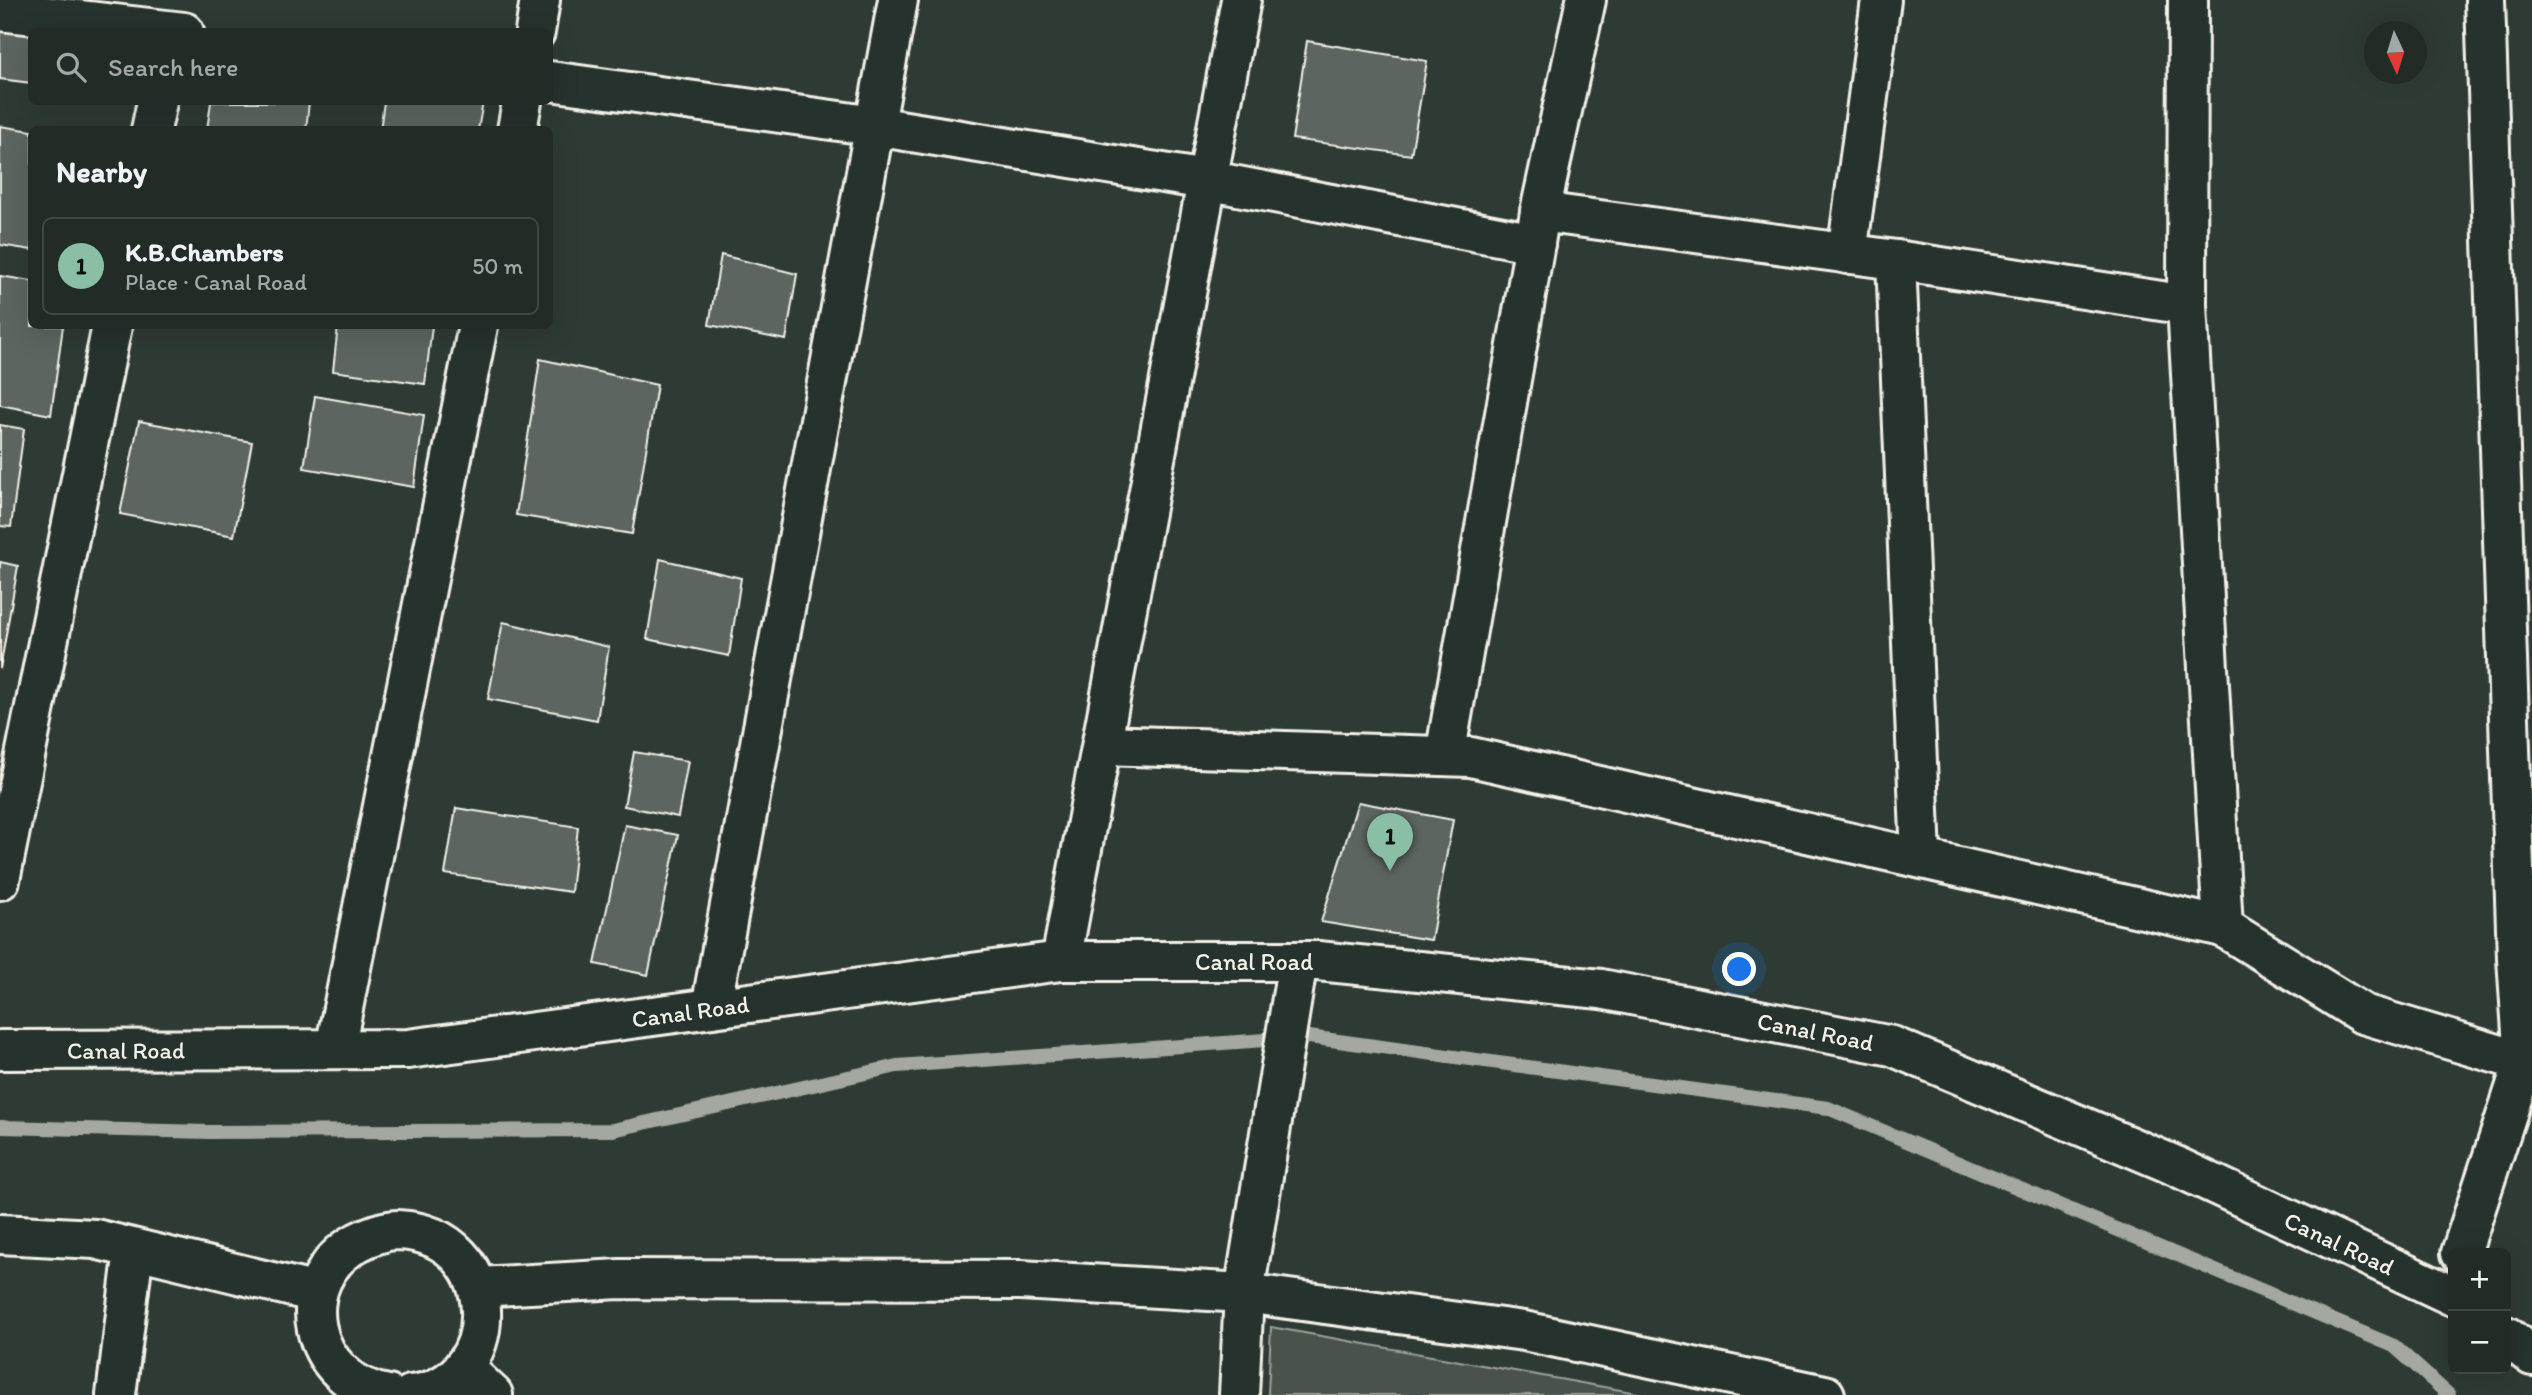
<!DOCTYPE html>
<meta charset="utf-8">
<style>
:root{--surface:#222c27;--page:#2e3833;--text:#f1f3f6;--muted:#a2a7a7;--line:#3f4844;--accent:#8abfa5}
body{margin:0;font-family:Itim,sans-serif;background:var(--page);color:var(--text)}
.controls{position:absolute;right:21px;bottom:21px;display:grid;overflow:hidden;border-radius:10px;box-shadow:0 7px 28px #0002}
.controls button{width:63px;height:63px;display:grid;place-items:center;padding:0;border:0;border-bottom:2px solid var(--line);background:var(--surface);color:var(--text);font:35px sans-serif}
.compass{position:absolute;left:2364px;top:21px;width:63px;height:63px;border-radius:50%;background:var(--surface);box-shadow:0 7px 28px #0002;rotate:176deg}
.you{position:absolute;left:1740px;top:970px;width:24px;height:24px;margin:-18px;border:5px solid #fff;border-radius:50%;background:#1a73e8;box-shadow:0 0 0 10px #1a73e833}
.badge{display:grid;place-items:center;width:46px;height:46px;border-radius:50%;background:var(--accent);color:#111;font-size:23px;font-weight:700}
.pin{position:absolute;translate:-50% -58px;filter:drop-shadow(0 2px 4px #0008)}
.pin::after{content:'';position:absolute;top:37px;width:24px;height:21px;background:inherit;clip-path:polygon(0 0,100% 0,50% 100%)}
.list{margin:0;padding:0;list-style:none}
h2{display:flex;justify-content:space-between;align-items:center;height:91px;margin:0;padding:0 28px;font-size:30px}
h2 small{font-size:23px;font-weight:400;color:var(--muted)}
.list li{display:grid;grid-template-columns:46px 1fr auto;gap:21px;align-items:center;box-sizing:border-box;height:98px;margin:0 14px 14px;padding:0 14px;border:2px solid var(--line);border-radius:10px}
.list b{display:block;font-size:26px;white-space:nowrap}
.list p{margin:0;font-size:23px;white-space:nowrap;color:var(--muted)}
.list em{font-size:23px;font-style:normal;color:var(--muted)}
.icon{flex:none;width:38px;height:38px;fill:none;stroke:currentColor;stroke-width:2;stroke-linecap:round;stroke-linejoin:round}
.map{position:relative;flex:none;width:2532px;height:1395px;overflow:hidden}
.search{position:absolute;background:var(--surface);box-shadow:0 7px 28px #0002;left:28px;top:28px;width:525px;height:77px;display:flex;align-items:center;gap:18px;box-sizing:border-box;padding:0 24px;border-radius:10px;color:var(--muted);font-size:26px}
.panel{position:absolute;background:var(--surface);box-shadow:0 7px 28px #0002;left:28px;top:126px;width:525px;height:203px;border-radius:10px}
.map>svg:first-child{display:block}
.green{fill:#48524c;stroke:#9ea29a;stroke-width:2}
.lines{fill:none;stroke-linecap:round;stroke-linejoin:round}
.stream{stroke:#a4a8a0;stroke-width:14}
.building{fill:#5c655e;stroke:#f4f1e8;stroke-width:2}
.minor-casing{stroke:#f4f1e8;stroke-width:44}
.minor{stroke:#26332d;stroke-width:38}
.labels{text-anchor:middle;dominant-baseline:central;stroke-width:5;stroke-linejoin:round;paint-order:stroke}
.street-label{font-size:24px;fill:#f4f1e8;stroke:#26332d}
</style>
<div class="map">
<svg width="2532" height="1395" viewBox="0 0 2532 1395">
<rect width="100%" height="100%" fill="#2e3b34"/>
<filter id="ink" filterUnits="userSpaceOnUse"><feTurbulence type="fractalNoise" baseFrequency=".0143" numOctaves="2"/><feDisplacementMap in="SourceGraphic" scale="14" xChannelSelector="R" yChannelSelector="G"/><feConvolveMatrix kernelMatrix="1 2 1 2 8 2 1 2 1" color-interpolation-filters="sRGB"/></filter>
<g filter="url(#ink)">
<path class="green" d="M1271,1327L1648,1395H1268Z"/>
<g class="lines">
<path class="stream" d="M0,1127L209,1132L613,1130L897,1066L1309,1037L1828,1108L2394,1346L2449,1395"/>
</g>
<path class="building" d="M0,21L32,32V83L0,79Z
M1307,41L1427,61L1411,155L1292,139Z
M211,102H309L306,130H207Z
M384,102H483L478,130H380Z
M0,126L32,131V250L0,245Z
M721,255L797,274L786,340L709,325Z
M0,276L32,281V326H63L51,415L0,405Z
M338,326H432L425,384L333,371Z
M540,359L657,385L632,534L516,515Z
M315,396L424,415L414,487L304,468Z
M139,421L252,442L234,536L120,514Z
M0,425L24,429L11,527L0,526Z
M660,559L741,578L729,656L647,639Z
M0,562L18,566L0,669Z
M503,622L609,647L597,720L488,699Z
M634,752L688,761L678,817L624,806Z
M1358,802L1453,820L1431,940L1321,922Z
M456,808L578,827L571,892L445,874Z
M625,825L678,835L648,975L595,964Z"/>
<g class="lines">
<g class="minor-casing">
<g id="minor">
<path d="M0,11L184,32"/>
<path d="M535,32L540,0"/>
<path d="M550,81L875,126L1206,180L1535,243L1540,212L1896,260L2187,305L2223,927L2363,1014L2524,1062"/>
<path d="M151,130L157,102"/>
<path d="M517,130L522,102"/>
<path d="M1540,212L1586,0"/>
<path d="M1847,254L1881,0"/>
<path d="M1896,260L1921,858"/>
<path d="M2187,305L2188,0"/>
<path d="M1102,745L1471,757L2223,927"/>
<path d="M1445,756L1535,243"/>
<path d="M0,880L112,326"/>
<path d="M1061,961L1241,0"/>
<path d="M711,1008L898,0"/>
<path d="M335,1049L478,326"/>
<path id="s1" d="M0,1050L408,1049L1061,961H1318L1601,989L1892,1046L2169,1163L2453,1296"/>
<path d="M0,1234L95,1239L317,1293"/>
<path d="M2461,1253L2524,1062L2517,958L2485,0"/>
<path d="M479,1287L620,1279L1021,1280L1244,1293L1524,1331L1825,1395"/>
<path d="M2506,1336L2532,1356"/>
<path d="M463,1367L493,1395"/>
<path d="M116,1395L134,1249"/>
<path d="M388,1395C309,1382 287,1281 358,1242C370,1236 385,1230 398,1230C506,1234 507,1385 411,1395"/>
<path d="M1239,1395L1244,1293L1298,961"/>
</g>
</g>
<use href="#minor" class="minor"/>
</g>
</g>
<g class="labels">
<g class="street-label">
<text stroke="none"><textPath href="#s1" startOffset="1260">Canal Road</textPath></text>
<text stroke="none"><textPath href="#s1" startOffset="693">Canal Road</textPath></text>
<text stroke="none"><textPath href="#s1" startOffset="1827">Canal Road</textPath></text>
<text stroke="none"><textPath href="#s1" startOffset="126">Canal Road</textPath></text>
<text stroke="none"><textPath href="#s1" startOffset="2394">Canal Road</textPath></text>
</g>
</g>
</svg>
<div class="controls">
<button>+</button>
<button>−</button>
</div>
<svg class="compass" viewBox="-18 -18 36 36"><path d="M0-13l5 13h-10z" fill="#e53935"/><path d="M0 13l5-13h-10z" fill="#a2a7a7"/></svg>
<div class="you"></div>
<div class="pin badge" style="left:1390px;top:871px">1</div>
<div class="search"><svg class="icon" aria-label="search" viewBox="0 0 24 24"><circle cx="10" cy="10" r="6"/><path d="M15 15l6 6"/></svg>Search here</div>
<section class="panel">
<h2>Nearby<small></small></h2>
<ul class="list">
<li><span class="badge">1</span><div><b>K.B.Chambers</b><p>Place · Canal Road</p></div><em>50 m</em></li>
</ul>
</section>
</div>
